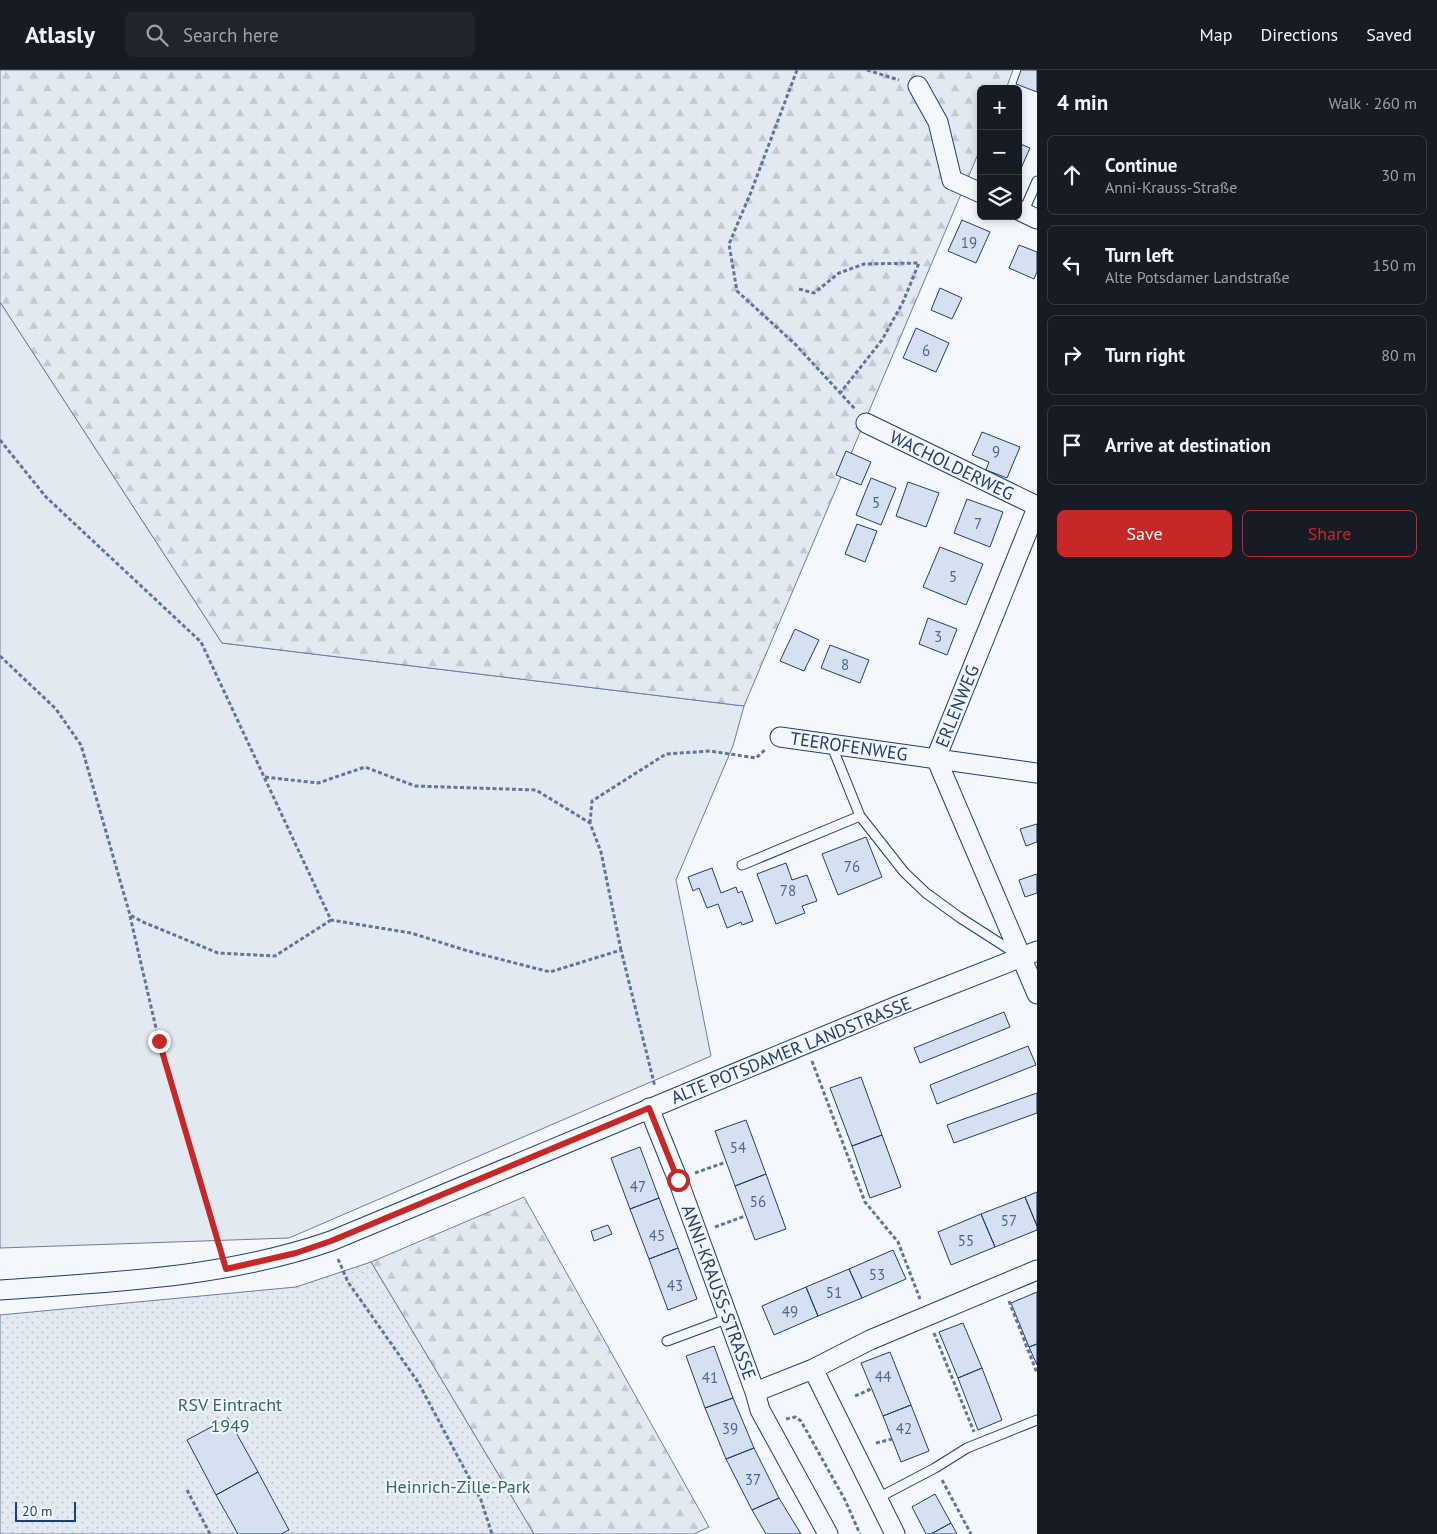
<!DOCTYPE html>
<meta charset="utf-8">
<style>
:root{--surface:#171b24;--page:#20242c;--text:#f1f3f6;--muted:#9ea1a6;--line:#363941;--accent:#c62828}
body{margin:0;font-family:"PT Sans",sans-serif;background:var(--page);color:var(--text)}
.controls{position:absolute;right:15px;top:15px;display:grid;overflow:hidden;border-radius:8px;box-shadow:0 2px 8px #0003}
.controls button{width:45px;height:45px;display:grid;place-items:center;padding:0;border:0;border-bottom:1px solid var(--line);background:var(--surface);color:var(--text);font:25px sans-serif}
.scale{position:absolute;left:15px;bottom:12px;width:61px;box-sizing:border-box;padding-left:5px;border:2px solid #1d3f73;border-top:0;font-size:14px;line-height:18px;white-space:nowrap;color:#1d3f73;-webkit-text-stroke:4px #f4f7fb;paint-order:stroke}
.stop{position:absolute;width:15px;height:15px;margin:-11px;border:4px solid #c62828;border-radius:50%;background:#fff}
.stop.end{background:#c62828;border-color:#fff;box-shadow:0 1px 5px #0008}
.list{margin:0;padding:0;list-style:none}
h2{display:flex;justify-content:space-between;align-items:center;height:65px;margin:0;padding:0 20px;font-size:21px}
h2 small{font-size:16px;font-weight:400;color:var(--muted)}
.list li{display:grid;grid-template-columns:32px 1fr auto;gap:15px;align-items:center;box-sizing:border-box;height:80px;margin:0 10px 10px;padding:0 10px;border:1px solid var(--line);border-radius:8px}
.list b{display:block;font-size:19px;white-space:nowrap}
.list p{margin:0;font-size:16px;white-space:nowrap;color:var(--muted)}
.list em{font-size:16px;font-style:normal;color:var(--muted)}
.actions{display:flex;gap:10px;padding:15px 20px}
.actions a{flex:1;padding:11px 0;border:1px solid var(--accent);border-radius:8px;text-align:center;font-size:18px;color:var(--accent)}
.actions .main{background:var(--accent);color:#fff}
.icon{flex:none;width:28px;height:28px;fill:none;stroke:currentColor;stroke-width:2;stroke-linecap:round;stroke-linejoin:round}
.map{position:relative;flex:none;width:1037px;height:1464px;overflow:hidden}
header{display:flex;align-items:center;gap:30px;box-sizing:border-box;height:70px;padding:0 25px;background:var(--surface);border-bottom:1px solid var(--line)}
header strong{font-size:24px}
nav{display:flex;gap:28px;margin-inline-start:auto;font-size:18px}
.search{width:350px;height:45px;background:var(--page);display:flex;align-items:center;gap:12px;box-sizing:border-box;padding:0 18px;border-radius:8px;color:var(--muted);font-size:19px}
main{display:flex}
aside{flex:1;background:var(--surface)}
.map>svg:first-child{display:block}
.grass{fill:#e3e9f0;stroke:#687fa3}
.forest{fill:url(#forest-firs);stroke:#687fa3}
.park{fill:url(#park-dots);stroke:#687fa3}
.building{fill:#d5e0f0;stroke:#1d3f73}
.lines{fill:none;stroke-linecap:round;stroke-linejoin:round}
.lane-casing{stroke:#1d3f73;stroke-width:11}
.street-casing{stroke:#1d3f73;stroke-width:21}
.path{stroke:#5e769c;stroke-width:3;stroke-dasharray:4 2.5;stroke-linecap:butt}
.lane{stroke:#f4f7fb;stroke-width:9}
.street{stroke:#f4f7fb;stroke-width:19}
.route{stroke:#c62828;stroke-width:6}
.labels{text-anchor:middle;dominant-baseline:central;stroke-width:4;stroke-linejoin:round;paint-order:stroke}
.number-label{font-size:15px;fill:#4b6792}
.street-label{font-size:18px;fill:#1d3f73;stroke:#f4f7fb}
.park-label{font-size:18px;fill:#2c6c60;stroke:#f4f7fb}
</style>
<header>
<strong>Atlasly</strong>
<div class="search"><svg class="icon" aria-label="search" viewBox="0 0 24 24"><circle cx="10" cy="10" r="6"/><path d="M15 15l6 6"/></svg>Search here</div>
<nav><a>Map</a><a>Directions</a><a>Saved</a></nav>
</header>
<main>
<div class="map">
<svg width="1037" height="1464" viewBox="0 0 1037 1464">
<defs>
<pattern id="forest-firs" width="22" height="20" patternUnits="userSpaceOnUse" patternTransform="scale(1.25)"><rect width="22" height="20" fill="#e3e9f0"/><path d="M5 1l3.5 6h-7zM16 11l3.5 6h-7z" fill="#c2c9d1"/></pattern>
<pattern id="park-dots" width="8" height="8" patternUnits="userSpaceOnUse" patternTransform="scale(1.25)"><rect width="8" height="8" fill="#e3e9f0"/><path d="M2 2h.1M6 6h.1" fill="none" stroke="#c2c9d1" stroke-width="1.8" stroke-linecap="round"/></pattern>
</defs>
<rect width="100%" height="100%" fill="#f4f7fb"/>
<path class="grass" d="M0,232L222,573L744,636L733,676L676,810L711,986L289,1168L0,1178Z"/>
<path class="forest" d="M0,0H1013L1006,19H981V77L744,636L222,573L0,232Z
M524,1127L709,1457L694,1464H534L371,1192Z"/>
<path class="park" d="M371,1192L534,1464H0V1245L296,1217Z"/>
<path class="building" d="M1021,0H1037V22L1016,14Z
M1018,73L1030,78L1018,105Z
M962,150L990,162L976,193L948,181Z
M1019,175L1037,182V202L1034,209L1009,198Z
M940,218L962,228L952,249L931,240Z
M916,258L949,273L936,302L903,288Z
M982,362L1020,377L1007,408L986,400L989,392L972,385Z
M846,381L871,392L861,415L836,405Z
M871,408L896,418L881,455L856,445Z
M908,412L939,423L926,457L896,446Z
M967,429L1003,442L990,477L954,463Z
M857,454L877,461L865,492L845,484Z
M940,477L983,494L966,535L923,517Z
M928,548L957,559L947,585L919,574Z
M795,559L819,570L804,601L780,591Z
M830,575L869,590L860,613L821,598Z
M1037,754V772L1026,776L1020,759Z
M866,767L882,807L838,825L822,784Z
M786,793L792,810L807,805L817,831L802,836L805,843L776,854L757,804Z
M712,798L721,823L736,817L738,823L742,821L753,851L742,855L741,852L727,858L718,834L707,838L699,818L693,821L688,807Z
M1037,804V823L1025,827L1019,810Z
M1004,942L1010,957L920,993L914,978Z
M1028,976L1036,995L937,1034L930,1015Z
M861,1007L882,1065L852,1076L830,1018Z
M1037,1023V1043L954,1073L947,1055Z
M746,1050L766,1104L735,1116L715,1061Z
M882,1065L901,1117L870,1128L852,1076Z
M640,1077L659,1128L630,1139L611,1088Z
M766,1104L786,1159L755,1170L735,1116Z
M1037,1122V1156L1025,1127Z
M1025,1127L1037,1156V1160L995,1177L981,1144Z
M659,1128L678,1178L649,1189L630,1139Z
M981,1144L995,1177L951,1195L938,1162Z
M608,1155L612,1164L594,1171L591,1161Z
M678,1178L697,1229L668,1240L649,1189Z
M893,1180L906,1209L862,1228L849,1199Z
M849,1199L862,1228L818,1246L806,1217Z
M806,1217L818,1246L774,1265L762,1236Z
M1037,1222V1274L1029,1277L1011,1233Z
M963,1253L982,1298L958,1308L939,1262Z
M1037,1274V1295L1029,1277Z
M714,1276L733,1328L705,1338L686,1286Z
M890,1282L911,1335L883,1346L861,1293Z
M982,1298L1002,1350L978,1360L958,1308Z
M733,1328L754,1378L726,1389L705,1338Z
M911,1335L929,1381L901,1392L883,1346Z
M228,1348L258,1402L216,1425L187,1370Z
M754,1378L779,1428L752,1440L726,1389Z
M258,1402L289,1460L281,1464H238L216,1425Z
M935,1424L951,1453L931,1464H926L912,1437Z
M779,1428L801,1464H766L752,1440Z
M951,1453L957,1464H931Z"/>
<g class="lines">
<g class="lane-casing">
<path id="lane" d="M1023,143L1037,111
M831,674L860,746L904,802L926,823L959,847L1015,883
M742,795L860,746
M667,1271L729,1248
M876,1429L935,1398L967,1378L1037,1350"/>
</g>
<g class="street-casing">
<path id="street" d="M918,16L938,52L952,110L981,123
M1018,140L1037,149
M866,353L1037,436
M1037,438L936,688L1037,924
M780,667L1037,703
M649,1038L678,1110L755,1322L760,1340L828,1464
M0,1220C111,1212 224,1208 331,1171L897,936L1037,881
M755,1322L813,1299
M895,1464L813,1299L870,1270L1037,1200"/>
</g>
<path class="path" d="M797,0L751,122L729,174L737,221L795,274L855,339
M867,0L899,10
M799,219L814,223L839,203L864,194L919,193L903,232L882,270L841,322
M0,370L46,427L201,572L331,850L411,863L468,881L550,902L621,880L655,1017
M0,586L56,639L81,675L130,845L143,852L218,883L275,886L331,850
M265,707L318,713L365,697L415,716L536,720L590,753L601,782L621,880
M590,753L592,731L666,684L710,681L756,688L766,679
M130,846L159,971L220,1180
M812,991L865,1132L898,1172L920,1229
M695,1103L726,1092
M715,1157L745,1146
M338,1189L348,1212L418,1312L481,1430L492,1464
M1009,1231L1037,1303
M934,1263L974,1362
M855,1326L871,1319
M786,1349L795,1347L801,1351L845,1430L860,1464
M876,1373L892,1369
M942,1410L971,1464
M187,1420L210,1464"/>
<use href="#lane" class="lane"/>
<use href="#street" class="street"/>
</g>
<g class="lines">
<path class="route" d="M159,971L226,1199L296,1183L331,1171L649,1038L678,1110"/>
</g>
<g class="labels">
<g class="number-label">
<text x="969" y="172">19</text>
<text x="926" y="280">6</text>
<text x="996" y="381">9</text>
<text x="876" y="432">5</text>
<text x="978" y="453">7</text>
<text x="953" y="506">5</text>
<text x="938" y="566">3</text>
<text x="845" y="594">8</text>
<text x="852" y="796">76</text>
<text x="788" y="820">78</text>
<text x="738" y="1077">54</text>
<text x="638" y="1116">47</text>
<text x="758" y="1131">56</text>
<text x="1009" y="1150">57</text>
<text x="657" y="1165">45</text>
<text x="966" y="1170">55</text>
<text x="877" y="1204">53</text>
<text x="675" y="1215">43</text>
<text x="834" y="1222">51</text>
<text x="790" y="1241">49</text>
<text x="883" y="1306">44</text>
<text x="710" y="1307">41</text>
<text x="730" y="1358">39</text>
<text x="904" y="1358">42</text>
<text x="753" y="1409">37</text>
</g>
<g class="street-label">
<text transform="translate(952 395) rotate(26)">WACHOLDERWEG</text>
<text transform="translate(957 636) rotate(-68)">ERLENWEG</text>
<text transform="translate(849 676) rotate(8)">TEEROFENWEG</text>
<text transform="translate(791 980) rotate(-22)">ALTE POTSDAMER LANDSTRASSE</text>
<text transform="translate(719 1222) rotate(70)">ANNI-KRAUSS-STRASSE</text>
</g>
<g class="park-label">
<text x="230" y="1334">RSV Eintracht<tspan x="230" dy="21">1949</tspan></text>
<text x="458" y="1416">Heinrich-Zille-Park</text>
</g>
</g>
</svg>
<div class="controls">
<button>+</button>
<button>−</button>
<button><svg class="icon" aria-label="layers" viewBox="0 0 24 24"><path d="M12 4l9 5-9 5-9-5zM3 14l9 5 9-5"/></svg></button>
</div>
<div class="scale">20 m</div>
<div class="stop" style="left:678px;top:1110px"></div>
<div class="stop end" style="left:159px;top:971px"></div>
</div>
<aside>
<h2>4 min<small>Walk · 260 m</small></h2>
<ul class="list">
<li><svg class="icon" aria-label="ahead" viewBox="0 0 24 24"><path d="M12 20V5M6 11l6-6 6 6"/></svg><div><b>Continue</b><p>Anni-Krauss-Straße</p></div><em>30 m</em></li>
<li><svg class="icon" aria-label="left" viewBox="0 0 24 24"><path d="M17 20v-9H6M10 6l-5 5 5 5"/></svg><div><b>Turn left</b><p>Alte Potsdamer Landstraße</p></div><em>150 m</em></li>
<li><svg class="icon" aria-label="right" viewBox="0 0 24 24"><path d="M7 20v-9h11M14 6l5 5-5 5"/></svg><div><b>Turn right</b></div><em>80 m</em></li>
<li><svg class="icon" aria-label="arrive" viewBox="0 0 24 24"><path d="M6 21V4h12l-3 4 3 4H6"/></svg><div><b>Arrive at destination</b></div></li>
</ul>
<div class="actions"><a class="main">Save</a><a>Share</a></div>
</aside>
</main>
